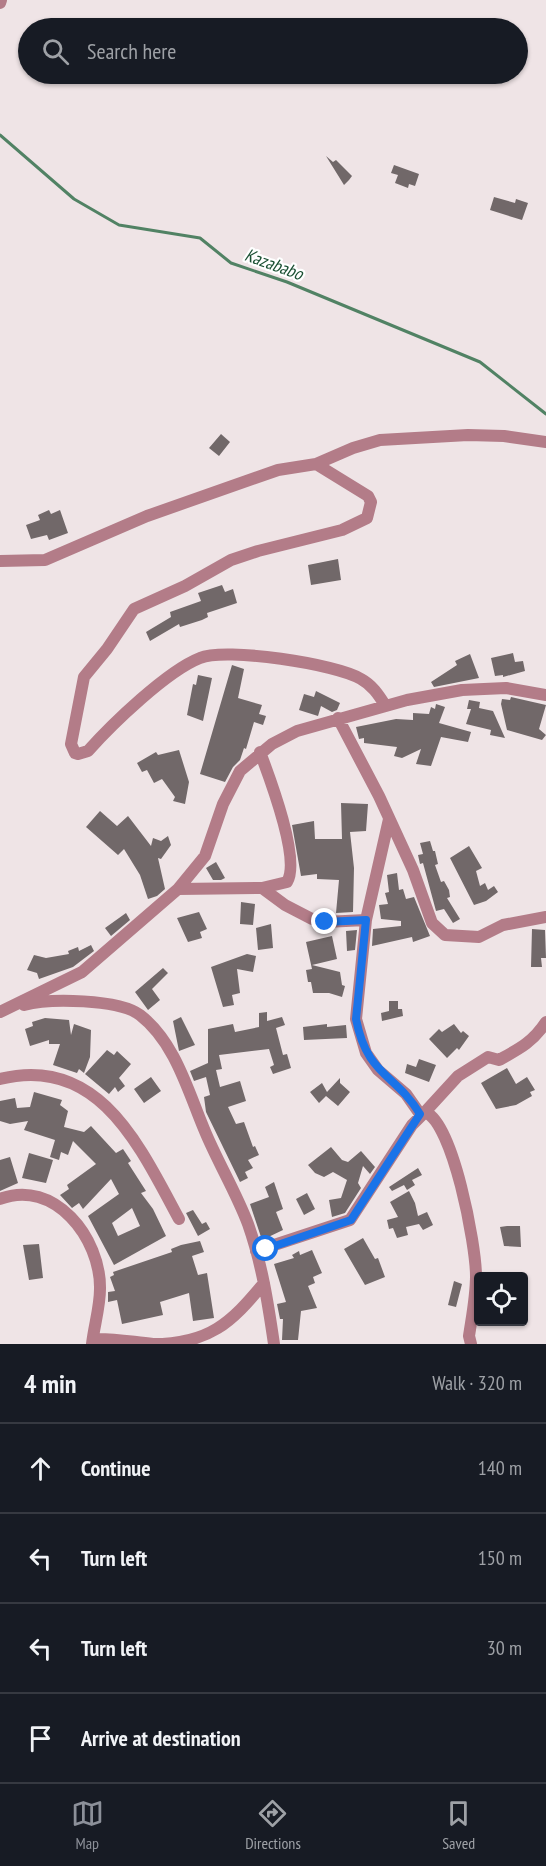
<!DOCTYPE html>
<meta charset="utf-8">
<style>
:root{--surface:#171b24;--page:#20242c;--text:#f1f3f6;--muted:#9ea1a6;--line:#363941;--accent:#8c9099}
body{margin:0;font-family:"PT Sans Narrow",sans-serif;background:var(--page);color:var(--text)}
.controls{position:absolute;right:18px;bottom:18px;display:grid;overflow:hidden;border-radius:6px;box-shadow:0 2px 4px #0004}
.controls button{width:54px;height:54px;display:grid;place-items:center;padding:0;border:0;border-bottom:2px solid var(--line);background:var(--surface);color:var(--text);font:30px sans-serif}
.stop{position:absolute;width:18px;height:18px;margin:-14px;border:4px solid #1a73e8;border-radius:50%;background:#fff}
.stop.end{background:#1a73e8;border-color:#fff;box-shadow:0 2px 6px #0008}
.list{margin:0;padding:0;list-style:none}
h2{display:flex;justify-content:space-between;align-items:center;height:78px;margin:0;padding:0 24px;font-size:26px}
h2 small{font-size:20px;font-weight:400;color:var(--muted)}
.list li{display:grid;grid-template-columns:39px 1fr auto;gap:18px;align-items:center;box-sizing:border-box;height:90px;padding:0 24px;border-top:2px solid var(--line)}
.list b{display:block;font-size:22px;white-space:nowrap}
.list em{font-size:20px;font-style:normal;color:var(--muted)}
.icon{flex:none;width:33px;height:33px;fill:none;stroke:currentColor;stroke-width:2;stroke-linecap:round;stroke-linejoin:round}
.map{position:relative;flex:none;width:546px;height:1344px;overflow:hidden}
.search{position:absolute;background:var(--surface);box-shadow:0 2px 4px #0004;left:18px;right:18px;top:18px;height:66px;display:flex;align-items:center;gap:15px;box-sizing:border-box;padding:0 21px;border-radius:33px;color:var(--muted);font-size:22px}
.sheet{height:438px;background:var(--surface)}
nav{display:flex;justify-content:space-around;align-items:center;box-sizing:border-box;height:84px;border-top:2px solid var(--line);background:var(--surface);font-size:16px;color:var(--muted)}
nav a{display:grid;justify-items:center;gap:3px}
nav .on{color:var(--accent)}
.map>svg:first-child{display:block}
.lines{fill:none;stroke-linecap:round;stroke-linejoin:round}
.stream{stroke:#518264;stroke-width:3}
.building{fill:#716869;fill-rule:evenodd}
.minor{stroke:#b37c88;stroke-width:12}
.route{stroke:#1a73e8;stroke-width:8}
.labels{text-anchor:middle;dominant-baseline:central;stroke-width:4.5;stroke-linejoin:round;paint-order:stroke}
.water-label{font-size:18px;font-style:italic;fill:#1b5033;stroke:#fff}
</style>
<div class="map">
<svg width="546" height="1344" viewBox="0 0 546 1344">
<rect width="100%" height="100%" fill="#efe4e6"/>
<g class="lines">
<path class="stream" d="M0,135L74,199L119,225L200,238L231,263L287,282L480,362L546,414"/>
</g>
<path class="building" d="M326,156L333,162L336,160L352,176L349,180L344,185Z
M394,165L419,174L415,186L409,184L408,188L395,183L398,175L391,173Z
M494,197L515,203L516,199L528,203L522,220L490,210Z
M221,434L230,442L219,456L209,448Z
M49,510L51,514L60,510L68,533L49,540L47,535L31,539L26,525L40,520L38,515Z
M338,559L341,580L311,585L308,565Z
M222,585L225,592L233,589L237,603L207,613L208,617L202,620L180,627L179,624L150,641L146,632L171,617L170,612L201,601L198,593Z
M513,653L515,662L523,661L525,671L503,677V675L495,676L491,658Z
M470,654L479,678L434,687L431,682L457,665L455,661Z
M232,665L244,669L238,698L262,705L259,714L266,716L263,725L254,722L246,749L244,748L240,760L233,767L225,782L200,774Z
M198,675L212,678L203,721L187,715L193,684L196,685Z
M316,691L340,703L337,710L332,712L321,706L318,716L299,710L304,694L314,697Z
M511,697L546,705L539,729L546,735L542,740L507,730L501,704L502,699L510,700Z
M469,700L480,702L479,708L493,711L505,738L490,735L491,730L466,724L471,709H467Z
M436,704L445,707L439,723L471,732L468,742L441,737L431,766L416,764L421,749L402,758L394,756L397,747L364,743V738L359,739L356,727L396,719L413,720V713L429,714L431,707L435,709Z
M179,750L189,782L185,804L173,801L175,797L162,779L154,783L147,770L142,772L137,763L156,752L158,755Z
M341,803L368,804L366,831L350,832L354,868L353,912L336,913L339,880L317,879V874L301,876L292,825L314,821L315,839H342Z
M100,811L117,826L128,816L151,846L153,838L161,841L168,836L171,845L161,859L158,858L165,889L157,896L148,899L140,875L124,849L118,855L86,827Z
M430,841L433,851H435L438,864L435,865L441,882L444,881L449,890L450,897L447,898L460,919L453,923L444,909L436,911L423,863L420,864L418,855L423,854L420,843Z
M469,846L482,868L476,871L480,886L485,883L488,890L494,886L498,892L486,901L474,905L450,858Z
M216,862L225,878L221,880H213L206,868Z
M397,873L399,890L403,889L406,899L414,897L430,936L413,942L412,937L372,946L373,929L401,926V921L381,919L379,905L388,904L385,893L389,892L387,875Z
M241,902L255,904L253,925L240,924Z
M199,912L207,929L200,932L202,938L188,942L177,918Z
M126,913L130,920L111,936L105,928Z
M271,924L273,948L258,950L256,928Z
M532,929L545,930L546,958H541L542,967H531Z
M357,930L355,950L347,951L346,931Z
M332,936L337,959L312,965L340,972L342,985L345,986L342,997L329,993H313L311,982H308L306,970L312,969L306,942Z
M91,945L94,951L73,967L39,979L37,973L27,970L34,955L46,958L69,954L68,951L78,947L79,951Z
M247,954L256,956L253,972L237,969L240,993L232,995L234,1005L223,1007L211,967Z
M163,968L168,973L152,989L160,1000L148,1010L135,992Z
M389,1001H398V1009H402L403,1016L382,1021L381,1013L389,1011Z
M267,1012V1021L282,1017L285,1025L276,1028L283,1055L287,1054L291,1068L273,1074L270,1067L274,1065L269,1049L219,1055L222,1069L216,1070L220,1087L240,1081L246,1101L228,1107L236,1124L244,1122L253,1147L255,1146L259,1155L248,1160L253,1168L245,1172L248,1178L240,1182L206,1112L204,1097L210,1095L206,1077L194,1081L190,1071L208,1063V1029L233,1024L235,1032L259,1027V1013Z
M181,1017L195,1045L179,1051L173,1021Z
M45,1018L69,1020L71,1035L74,1024L91,1030L90,1057L84,1073L79,1069L77,1073L53,1065L60,1044H49V1040L30,1046L25,1029L33,1026L32,1022Z
M327,1024V1027L346,1025L347,1038L304,1040L303,1027Z
M454,1024L461,1033L463,1031L469,1036L459,1050L457,1048L447,1058L429,1039L439,1029L442,1032Z
M107,1050L114,1055L117,1051L131,1064L119,1078L125,1086L118,1092L115,1087L109,1094L85,1074Z
M419,1059L436,1065L429,1082L405,1073L407,1064L416,1067Z
M507,1068L516,1084L527,1077L535,1090L530,1092L532,1096L516,1105L496,1109L481,1083Z
M151,1077L161,1091L144,1103L134,1089Z
M340,1078V1083L350,1092L338,1106L326,1096L319,1103L310,1092L322,1083L327,1092Z
M34,1092L62,1100L60,1105L68,1111L64,1127L84,1132L91,1126L116,1153L123,1149L131,1161L128,1163L146,1191L141,1193L153,1209L166,1236L114,1265L88,1216L119,1194L111,1179L83,1209L79,1203L72,1208L60,1195L69,1189L67,1185L96,1164L73,1141L68,1155L61,1152L59,1160L50,1157L55,1140L24,1130L28,1121L10,1124L0,1121V1101L15,1098L17,1108L30,1107ZM132,1208L140,1226L118,1236L112,1223Z
M331,1147L342,1160L348,1162L361,1151L375,1167L370,1174L363,1166L358,1183L361,1188L345,1213L332,1217L329,1200L341,1198L347,1180L333,1172L324,1177L315,1173L308,1165Z
M29,1153L53,1160L46,1183L22,1178Z
M10,1157L18,1183L0,1191V1160Z
M418,1168L422,1175L412,1180L415,1185L407,1190L404,1185L392,1191L389,1187Z
M274,1182L283,1209L276,1212L283,1230L262,1240L250,1204L269,1197L265,1187Z
M409,1191L415,1203L418,1216L427,1212L433,1225L423,1230L419,1224L406,1227L408,1235L397,1238L393,1228L389,1229L387,1220L398,1217L390,1202Z
M307,1193L315,1209L304,1215L296,1199Z
M193,1210L202,1224L206,1222L210,1229L198,1236L186,1213Z
M507,1226H520L521,1247L504,1246L500,1227Z
M363,1238L375,1259L378,1258L385,1277L365,1285L344,1249Z
M200,1241L204,1252L192,1256L198,1275L207,1273L214,1318L193,1321L189,1293L160,1302L163,1315L122,1324L117,1300L108,1302V1292L115,1291L110,1277L114,1275L113,1272L172,1252L171,1249L181,1245Z
M39,1244L43,1278L29,1280L23,1245Z
M312,1250L322,1273L313,1277L315,1283L308,1286L317,1308L301,1311L298,1340H282L283,1319H280L277,1304L286,1302L274,1264L294,1258L292,1255L299,1251L300,1255Z
M454,1281L462,1284L456,1307L448,1305Z"/>
<g class="lines">
<path class="minor" d="M0,3L1,0
M316,464L368,496L371,502L367,518L342,530L258,551L231,560L185,586L134,609L107,649L84,677L71,744L75,753L78,754L88,751C112,724 167,671 200,658C225,647 337,664 361,679C372,685 378,694 385,705
M0,561L45,560L147,516L278,470L316,464L353,448L380,440L468,435L504,436L546,442
M338,718L379,796L413,870L432,923L445,935L479,937L503,925L546,917
M260,752C269,776 301,860 287,882L262,888
M389,819L366,920L356,1019L366,1053L378,1070L406,1094L420,1114
M178,889L262,888L285,905L312,919L325,922L366,920
M24,1005C49,998 119,999 140,1015C175,1042 188,1091 204,1129C217,1161 236,1192 248,1224C262,1264 268,1303 274,1344
M0,1012L82,972L178,889L205,856L223,804L240,771L272,744L297,731L407,700L462,690L506,688L546,695
M0,1079C99,1054 140,1147 179,1219
M425,1112L458,1076L488,1057L499,1060C519,1049 533,1042 546,1022
M0,1199C54,1178 101,1238 100,1289C100,1307 94,1326 92,1344
M256,1251L350,1220L412,1125L425,1112C453,1122 476,1245 476,1276C476,1296 472,1316 469,1336L471,1344
M93,1339C113,1338 132,1342 153,1344C209,1344 231,1323 264,1283"/>
</g>
<g class="lines">
<path class="route" d="M266,1249L351,1220L420,1114C395,1073 367,1076 356,1019L366,920L325,922"/>
</g>
<g class="labels">
<g class="water-label">
<text transform="translate(274 264) rotate(20)">Kazababo</text>
</g>
</g>
</svg>
<div class="controls">
<button><svg class="icon" aria-label="locate" viewBox="0 0 24 24"><circle cx="12" cy="12" r="6"/><path d="M12 2v4M12 18v4M2 12h4M18 12h4"/></svg></button>
</div>
<div class="stop" style="left:266px;top:1249px"></div>
<div class="stop end" style="left:325px;top:922px"></div>
<div class="search"><svg class="icon" aria-label="search" viewBox="0 0 24 24"><circle cx="10" cy="10" r="6"/><path d="M15 15l6 6"/></svg>Search here</div>
</div>
<section class="sheet">
<h2>4 min<small>Walk · 320 m</small></h2>
<ul class="list">
<li><svg class="icon" aria-label="ahead" viewBox="0 0 24 24"><path d="M12 20V5M6 11l6-6 6 6"/></svg><div><b>Continue</b></div><em>140 m</em></li>
<li><svg class="icon" aria-label="left" viewBox="0 0 24 24"><path d="M17 20v-9H6M10 6l-5 5 5 5"/></svg><div><b>Turn left</b></div><em>150 m</em></li>
<li><svg class="icon" aria-label="left" viewBox="0 0 24 24"><path d="M17 20v-9H6M10 6l-5 5 5 5"/></svg><div><b>Turn left</b></div><em>30 m</em></li>
<li><svg class="icon" aria-label="arrive" viewBox="0 0 24 24"><path d="M6 21V4h12l-3 4 3 4H6"/></svg><div><b>Arrive at destination</b></div></li>
</ul>
</section>
<nav>
<a class="on"><svg class="icon" aria-label="map" viewBox="0 0 24 24"><path d="M3 6l6-2 6 2 6-2v14l-6 2-6-2-6 2zM9 4v14M15 6v14"/></svg>Map</a>
<a><svg class="icon" aria-label="directions" viewBox="0 0 24 24"><path d="M12 3l9 9-9 9-9-9zM9 14v-3h6M13 9l2 2-2 2"/></svg>Directions</a>
<a><svg class="icon" aria-label="saved" viewBox="0 0 24 24"><path d="M7 4h10v16l-5-4-5 4z"/></svg>Saved</a>
</nav>
